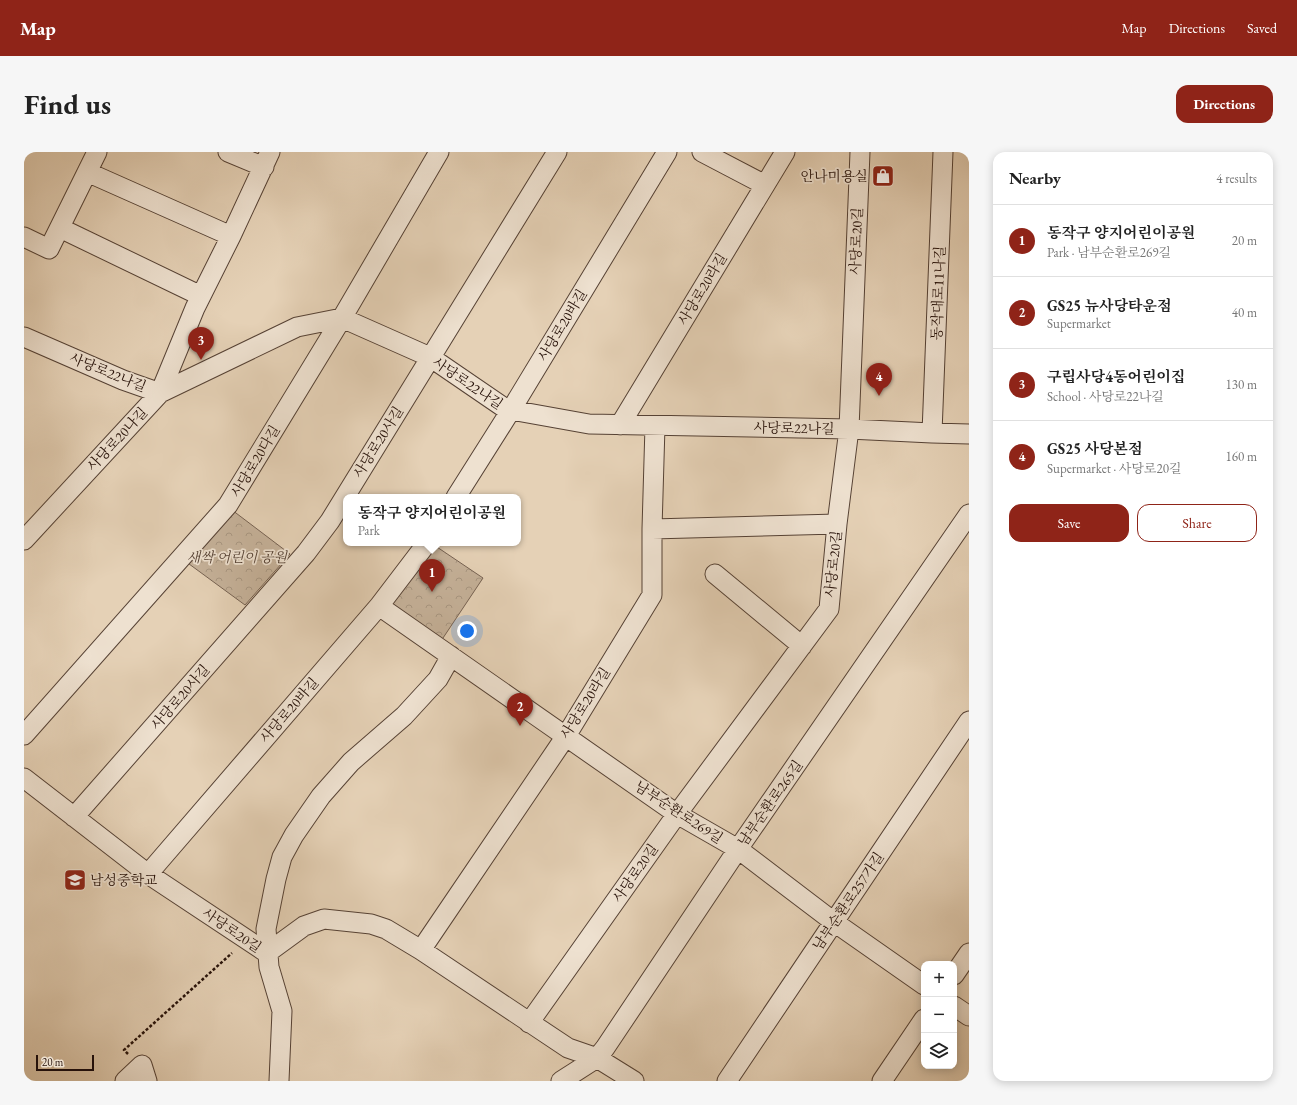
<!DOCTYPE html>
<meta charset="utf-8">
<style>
:root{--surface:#fff;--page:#f6f6f6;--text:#222;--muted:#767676;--line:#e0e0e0;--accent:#8f2418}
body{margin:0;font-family:"EB Garamond","Noto Serif KR",serif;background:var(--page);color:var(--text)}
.controls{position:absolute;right:12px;bottom:12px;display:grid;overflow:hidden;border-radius:8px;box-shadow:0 2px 10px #0003}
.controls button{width:36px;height:36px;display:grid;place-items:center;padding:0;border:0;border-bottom:1px solid var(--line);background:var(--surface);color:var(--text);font:20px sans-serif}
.scale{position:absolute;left:12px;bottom:10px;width:58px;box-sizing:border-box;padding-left:4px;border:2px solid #27120a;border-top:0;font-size:11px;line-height:14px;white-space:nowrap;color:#27120a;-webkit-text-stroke:3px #eee1d0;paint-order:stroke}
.you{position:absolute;left:443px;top:479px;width:14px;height:14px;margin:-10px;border:3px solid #fff;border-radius:50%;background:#1a73e8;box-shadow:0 0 0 6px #1a73e833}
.badge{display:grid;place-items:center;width:26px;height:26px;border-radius:50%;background:var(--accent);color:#fff;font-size:13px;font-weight:700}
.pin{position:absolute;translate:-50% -33px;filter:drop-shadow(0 1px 2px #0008)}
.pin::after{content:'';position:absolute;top:21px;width:14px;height:12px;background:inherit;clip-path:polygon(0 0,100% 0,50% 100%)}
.popup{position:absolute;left:319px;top:342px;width:178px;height:52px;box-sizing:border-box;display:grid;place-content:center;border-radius:8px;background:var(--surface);filter:drop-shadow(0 1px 3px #0005);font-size:13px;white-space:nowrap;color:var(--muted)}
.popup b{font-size:15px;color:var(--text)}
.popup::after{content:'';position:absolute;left:50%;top:100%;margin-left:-8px;border:8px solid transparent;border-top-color:var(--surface)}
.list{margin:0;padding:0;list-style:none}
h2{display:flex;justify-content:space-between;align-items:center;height:52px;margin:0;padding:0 16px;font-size:17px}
h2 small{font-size:13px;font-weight:400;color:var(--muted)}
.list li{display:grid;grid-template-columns:26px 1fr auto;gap:12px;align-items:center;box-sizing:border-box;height:72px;padding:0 16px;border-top:1px solid var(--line)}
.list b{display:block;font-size:15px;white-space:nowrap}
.list p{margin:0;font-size:13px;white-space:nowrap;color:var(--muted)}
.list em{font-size:13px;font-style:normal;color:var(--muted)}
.actions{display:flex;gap:8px;padding:12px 16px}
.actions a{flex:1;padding:9px 0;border:1px solid var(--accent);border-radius:12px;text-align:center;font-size:14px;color:var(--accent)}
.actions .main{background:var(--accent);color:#fff}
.icon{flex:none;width:22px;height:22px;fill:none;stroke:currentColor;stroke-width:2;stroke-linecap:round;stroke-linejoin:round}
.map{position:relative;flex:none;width:945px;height:929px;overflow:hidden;border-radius:12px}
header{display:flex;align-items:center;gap:24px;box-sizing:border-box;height:56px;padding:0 20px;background:var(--accent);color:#fff}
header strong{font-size:19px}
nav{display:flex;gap:22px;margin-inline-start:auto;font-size:14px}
.intro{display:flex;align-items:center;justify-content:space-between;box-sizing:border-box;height:96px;padding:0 24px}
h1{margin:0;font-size:28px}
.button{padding:10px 18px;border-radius:12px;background:var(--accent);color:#fff;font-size:14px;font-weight:700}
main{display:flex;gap:24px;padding:0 24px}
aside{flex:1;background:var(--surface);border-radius:12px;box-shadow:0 2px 10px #0003}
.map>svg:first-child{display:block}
.forest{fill:url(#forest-crowns);stroke:#766252}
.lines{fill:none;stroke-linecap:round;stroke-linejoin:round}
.minor-casing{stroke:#564235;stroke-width:21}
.path{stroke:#27120a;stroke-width:2.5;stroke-dasharray:3 2;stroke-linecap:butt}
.minor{stroke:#eee1d0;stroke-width:19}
.labels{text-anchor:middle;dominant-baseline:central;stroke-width:3.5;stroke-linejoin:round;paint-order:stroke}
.poi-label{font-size:14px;fill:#27120a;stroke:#eee1d0;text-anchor:end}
.street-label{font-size:14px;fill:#27120a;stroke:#eee1d0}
.park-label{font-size:14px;font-style:italic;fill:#564235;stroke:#eee1d0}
</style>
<header>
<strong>Map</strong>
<nav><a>Map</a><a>Directions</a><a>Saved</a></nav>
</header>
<div class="intro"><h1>Find us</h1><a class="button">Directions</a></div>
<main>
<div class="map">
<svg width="945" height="929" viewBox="0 0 945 929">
<defs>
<pattern id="forest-crowns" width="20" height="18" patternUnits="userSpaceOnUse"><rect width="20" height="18" fill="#c5b199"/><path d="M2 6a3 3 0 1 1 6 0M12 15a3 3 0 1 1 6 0" fill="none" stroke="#a99782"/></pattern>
</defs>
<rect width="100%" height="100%" fill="#e5d1b6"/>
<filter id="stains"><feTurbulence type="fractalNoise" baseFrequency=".005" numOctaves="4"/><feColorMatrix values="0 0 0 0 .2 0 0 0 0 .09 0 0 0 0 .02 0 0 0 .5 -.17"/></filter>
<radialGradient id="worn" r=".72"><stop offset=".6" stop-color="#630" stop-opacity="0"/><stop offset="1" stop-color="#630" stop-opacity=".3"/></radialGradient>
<path class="forest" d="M208,358L266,402L221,453L161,409Z
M407,391L459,426L413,495L355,454Z"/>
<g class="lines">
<g class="minor-casing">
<path id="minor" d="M204,0L240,15
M678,0L741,33
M63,20L207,84
M36,76L177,144
M0,85L25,97L73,0
M0,185L99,228L136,241L273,175L318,166L406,205L482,257L487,258L565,272L825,277L908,281L945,282
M596,273L761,0
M908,281L919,0
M432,345L487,258L643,0
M628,377L813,372
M0,388L136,241L171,156L207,84L246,0
M691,422L778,494
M355,454L653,662L714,697L810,770L900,833
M0,583L204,353L318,166L415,0
M0,626L124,722L243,801
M50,665L282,401L306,369L533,0
M124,722L355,454L403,391
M397,798L542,584L628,443V377L631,274
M243,801L280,774L300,767L347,772L362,777L397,798L544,896L573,906L610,929
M930,823L945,801
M930,854L945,864
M505,871L653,662L805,457L813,372L825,277L836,0
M101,929L118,913L123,929
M255,929L258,859L245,815L242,777L252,727L258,705L270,683L297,644L327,610L380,564L414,527L427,504
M537,929L573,906L581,896L714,697L945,362
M703,929L945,569
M858,929L900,867"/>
</g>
<path class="path" d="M104,902L100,898L208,801"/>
<use href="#minor" class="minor"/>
</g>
<defs>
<g id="shop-square" transform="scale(1.15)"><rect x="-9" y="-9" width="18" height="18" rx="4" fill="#8f2418" stroke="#eee1d0"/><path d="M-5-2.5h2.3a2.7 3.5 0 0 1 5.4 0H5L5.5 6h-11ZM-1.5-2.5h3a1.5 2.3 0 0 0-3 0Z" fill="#fff"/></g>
<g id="school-square" transform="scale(1.15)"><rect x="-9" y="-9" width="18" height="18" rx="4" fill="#8f2418" stroke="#eee1d0"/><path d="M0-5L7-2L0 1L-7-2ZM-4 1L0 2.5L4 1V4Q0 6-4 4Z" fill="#fff"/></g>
</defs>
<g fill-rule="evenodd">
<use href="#shop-square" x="859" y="24"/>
<use href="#school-square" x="51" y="728"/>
</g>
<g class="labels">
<g class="poi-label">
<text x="844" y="24">안나미용실</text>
<text x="66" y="728" text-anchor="start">남성중학교</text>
</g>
<g class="street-label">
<text transform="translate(832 89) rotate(-88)">사당로20길</text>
<text transform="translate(678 137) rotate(-59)">사당로20라길</text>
<text transform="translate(914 141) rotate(-88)">동작대로11나길</text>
<text transform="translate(538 173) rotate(-59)">사당로20바길</text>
<text transform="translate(84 220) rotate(22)">사당로22나길</text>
<text transform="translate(444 231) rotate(34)">사당로22나길</text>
<text transform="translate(770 276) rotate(1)">사당로22나길</text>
<text transform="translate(93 287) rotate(-47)">사당로20나길</text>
<text transform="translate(354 290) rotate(-58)">사당로20사길</text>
<text transform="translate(231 309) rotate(-59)">사당로20다길</text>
<text transform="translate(809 412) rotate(-84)">사당로20길</text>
<text transform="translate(156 545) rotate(-49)">사당로20사길</text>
<text transform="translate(561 551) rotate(-58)">사당로20라길</text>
<text transform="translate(265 558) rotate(-49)">사당로20바길</text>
<text transform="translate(746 651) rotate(-55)">남부순환로265길</text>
<text transform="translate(655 660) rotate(33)">남부순환로269길</text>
<text transform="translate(611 721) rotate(-55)">사당로20길</text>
<text transform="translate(824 749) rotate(-56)">남부순환로257가길</text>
<text transform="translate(208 778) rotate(34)">사당로20길</text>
</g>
<g class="park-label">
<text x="213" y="405">새싹 어린이 공원</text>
</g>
</g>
<rect width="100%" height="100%" filter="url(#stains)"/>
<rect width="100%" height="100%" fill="url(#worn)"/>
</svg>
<div class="controls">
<button>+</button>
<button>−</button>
<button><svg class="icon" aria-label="layers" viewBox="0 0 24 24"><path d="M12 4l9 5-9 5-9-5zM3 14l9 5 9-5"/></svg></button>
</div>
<div class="scale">20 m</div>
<div class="you"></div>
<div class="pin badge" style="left:408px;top:440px">1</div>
<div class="popup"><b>동작구 양지어린이공원</b>Park</div>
<div class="pin badge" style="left:496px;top:574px">2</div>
<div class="pin badge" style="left:177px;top:208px">3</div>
<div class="pin badge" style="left:855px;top:244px">4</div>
</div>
<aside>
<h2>Nearby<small>4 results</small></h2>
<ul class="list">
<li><span class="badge">1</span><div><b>동작구 양지어린이공원</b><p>Park · 남부순환로269길</p></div><em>20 m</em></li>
<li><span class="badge">2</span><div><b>GS25 뉴사당타운점</b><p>Supermarket</p></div><em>40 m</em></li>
<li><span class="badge">3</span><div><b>구립사당4동어린이집</b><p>School · 사당로22나길</p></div><em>130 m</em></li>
<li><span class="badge">4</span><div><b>GS25 사당본점</b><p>Supermarket · 사당로20길</p></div><em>160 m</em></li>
</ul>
<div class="actions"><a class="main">Save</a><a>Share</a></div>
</aside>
</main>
